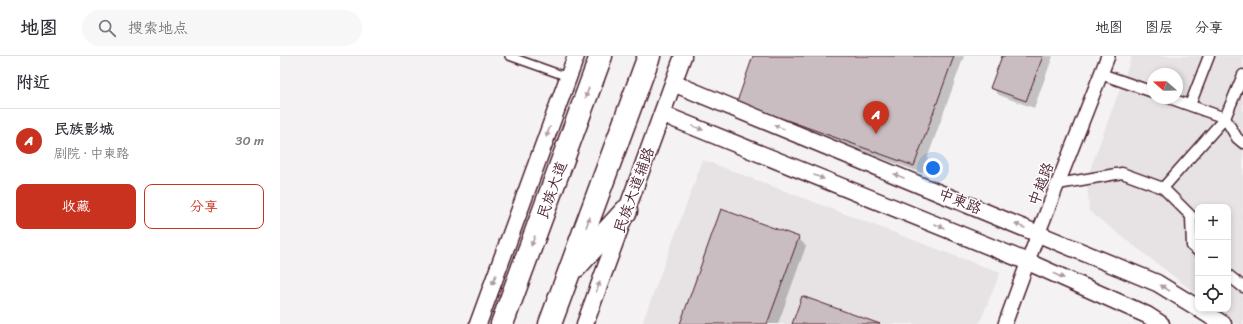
<!DOCTYPE html>
<html lang="zh">
<meta charset="utf-8">
<style>
:root{--surface:#fff;--page:#f7f7f7;--text:#2b2b33;--muted:#7c7c81;--line:#e1e1e2;--accent:#c8321e}
body{margin:0;font-family:Sriracha,"LXGW WenKai TC",sans-serif;background:var(--page);color:var(--text)}
.controls{position:absolute;right:12px;bottom:12px;display:grid;overflow:hidden;border-radius:8px;box-shadow:0 2px 6px #0003}
.controls button{width:36px;height:36px;display:grid;place-items:center;padding:0;border:0;border-bottom:1px solid var(--line);background:var(--surface);color:var(--text);font:20px sans-serif}
.compass{position:absolute;left:867px;top:12px;width:36px;height:36px;border-radius:50%;background:var(--surface);box-shadow:0 2px 6px #0003;rotate:290deg}
.you{position:absolute;left:653px;top:112px;width:14px;height:14px;margin:-10px;border:3px solid #fff;border-radius:50%;background:#1a73e8;box-shadow:0 0 0 6px #1a73e833}
.badge{display:grid;place-items:center;width:26px;height:26px;border-radius:50%;background:var(--accent);color:#fff;font-size:13px;font-weight:700}
.pin{position:absolute;translate:-50% -33px;filter:drop-shadow(0 1px 2px #0008)}
.pin::after{content:'';position:absolute;top:21px;width:14px;height:12px;background:inherit;clip-path:polygon(0 0,100% 0,50% 100%)}
.list{margin:0;padding:0;list-style:none}
h2{display:flex;justify-content:space-between;align-items:center;height:52px;margin:0;padding:0 16px;font-size:17px}
h2 small{font-size:13px;font-weight:400;color:var(--muted)}
.list li{display:grid;grid-template-columns:26px 1fr auto;gap:12px;align-items:center;box-sizing:border-box;height:64px;padding:0 16px;border-top:1px solid var(--line)}
.list b{display:block;font-size:15px;white-space:nowrap}
.list p{margin:0;font-size:13px;white-space:nowrap;color:var(--muted)}
.list em{font-size:13px;font-style:normal;color:var(--muted)}
.actions{display:flex;gap:8px;padding:12px 16px}
.actions a{flex:1;padding:9px 0;border:1px solid var(--accent);border-radius:8px;text-align:center;font-size:14px;color:var(--accent)}
.actions .main{background:var(--accent);color:#fff}
.icon{flex:none;width:22px;height:22px;fill:none;stroke:currentColor;stroke-width:2;stroke-linecap:round;stroke-linejoin:round}
.map{position:relative;flex:none;width:963px;height:268px;overflow:hidden}
header{display:flex;align-items:center;gap:24px;box-sizing:border-box;height:56px;padding:0 20px;background:var(--surface);border-bottom:1px solid var(--line)}
header strong{font-size:19px}
nav{display:flex;gap:22px;margin-inline-start:auto;font-size:14px}
.search{width:280px;height:36px;background:var(--page);display:flex;align-items:center;gap:10px;box-sizing:border-box;padding:0 14px;border-radius:22px;color:var(--muted);font-size:15px}
main{display:flex}
aside{flex:1;background:var(--surface)}
.map>svg:first-child{display:block}
.built{fill:#e7e2e3;fill-rule:evenodd}
.shadow{fill:#0003}
.building{fill:#cabdc1;stroke:#4a1f2b}
.lines{fill:none;stroke-linecap:round;stroke-linejoin:round}
.service-casing{stroke:#4a1f2b;stroke-width:10}
.pedestrian-casing{stroke:#4a1f2b;stroke-width:13}
.minor-casing{stroke:#4a1f2b;stroke-width:16}
.tertiary-casing{stroke:#4a1f2b;stroke-width:19}
.trunk-casing{stroke:#4a1f2b;stroke-width:25}
.service{stroke:#fff;stroke-width:7}
.pedestrian{stroke:#fff;stroke-width:10}
.minor{stroke:#fff;stroke-width:13}
.tertiary{stroke:#fff;stroke-width:16}
.trunk{stroke:#fff;stroke-width:22}
.oneway{fill:#ae9aa0}
.labels{text-anchor:middle;dominant-baseline:central;stroke-width:3;stroke-linejoin:round;paint-order:stroke}
.street-label{font-size:15px;fill:#4a1f2b;stroke:#fff}
</style>
<header>
<strong>地图</strong>
<div class="search"><svg class="icon" aria-label="search" viewBox="0 0 24 24"><circle cx="10" cy="10" r="6"/><path d="M15 15l6 6"/></svg>搜索地点</div>
<nav><a>地图</a><a>图层</a><a>分享</a></nav>
</header>
<main>
<aside>
<h2>附近<small></small></h2>
<ul class="list">
<li><span class="badge">A</span><div><b>民族影城</b><p>剧院 · 中柬路</p></div><em>30 m</em></li>
</ul>
<div class="actions"><a class="main">收藏</a><a>分享</a></div>
</aside>
<div class="map">
<svg width="963" height="268" viewBox="0 0 963 268">
<rect width="100%" height="100%" fill="#f4f2f2"/>
<filter id="ink" filterUnits="userSpaceOnUse"><feTurbulence type="fractalNoise" baseFrequency=".025" numOctaves="2"/><feDisplacementMap in="SourceGraphic" scale="8" xChannelSelector="R" yChannelSelector="G"/><feConvolveMatrix kernelMatrix="1 2 1 2 8 2 1 2 1" color-interpolation-filters="sRGB"/></filter>
<g filter="url(#ink)">
<path class="built" d="M852,0H963V268H956L936,253H948V151H918V239L809,155L807,122ZM873,18H897V42H873Z
M423,104L720,217L699,268H362Z"/>
<path class="shadow" d="M474,0H684L642,117L466,53Z
M723,0H773L754,52L719,39L711,31Z
M518,182L526,190L498,268H401Z"/>
<path class="building" d="M473,0H674L634,110L457,46Z
M722,0H763L746,45L710,32Z
M441,153L519,181L487,268H400Z
M522,240L600,268H512Z"/>
<g class="lines">
<g class="service-casing">
<path id="service" d="M229,0L288,21"/>
</g>
<g class="pedestrian-casing">
<path id="pedestrian" d="M821,18L873,36
M963,19L945,62L957,82L963,87
M910,49L929,0
M778,128L842,117L883,132L911,160L912,190L918,195
M883,132L945,62L889,42
M948,219L963,231"/>
</g>
<g class="minor-casing">
<path id="minor" d="M725,268L758,178L828,0"/>
</g>
<g class="tertiary-casing">
<path id="tertiary" d="M393,27L877,227L918,252
M382,58L748,206L867,259L881,268
M919,253L943,268
M198,268L296,0
M305,268L403,0"/>
</g>
<g class="trunk-casing">
<path id="trunk" d="M296,210L346,155
M222,268L321,0
M270,268L369,0"/>
</g>
<use href="#service" class="service"/>
<use href="#pedestrian" class="pedestrian"/>
<use href="#minor" class="minor"/>
<use href="#tertiary" class="tertiary"/>
<use href="#trunk" class="trunk"/>
</g>
<defs><path id="oneway-solid" d="M-6-.8H1V-3.2L6.5 0L1 3.2V.8H-6Z"/></defs>
<g class="oneway">
<use href="#oneway-solid" transform="translate(307 37) rotate(110)"/>
<use href="#oneway-solid" transform="translate(499 71) rotate(-158)"/>
<use href="#oneway-solid" transform="translate(418 72) rotate(22)"/>
<use href="#oneway-solid" transform="translate(268 76) rotate(110)"/>
<use href="#oneway-solid" transform="translate(619 120) rotate(-158)"/>
<use href="#oneway-solid" transform="translate(539 121) rotate(22)"/>
<use href="#oneway-solid" transform="translate(308 166) rotate(-70)"/>
<use href="#oneway-solid" transform="translate(659 170) rotate(22)"/>
<use href="#oneway-solid" transform="translate(740 170) rotate(-158)"/>
<use href="#oneway-solid" transform="translate(253 185) rotate(110)"/>
<use href="#oneway-solid" transform="translate(779 220) rotate(24)"/>
<use href="#oneway-solid" transform="translate(214 224) rotate(110)"/>
<use href="#oneway-solid" transform="translate(318 231) rotate(-70)"/>
<use href="#oneway-solid" transform="translate(885 232) rotate(-148)"/>
</g>
</g>
<g class="labels">
<g class="street-label">
<text transform="translate(761 128) rotate(-69)">中越路</text>
<text transform="translate(272 134) rotate(-70)">民族大道</text>
<text transform="translate(354 134) rotate(-70)">民族大道辅路</text>
<text transform="translate(680 145) rotate(22)">中柬路</text>
</g>
</g>
</svg>
<div class="controls">
<button>+</button>
<button>−</button>
<button><svg class="icon" aria-label="locate" viewBox="0 0 24 24"><circle cx="12" cy="12" r="6"/><path d="M12 2v4M12 18v4M2 12h4M18 12h4"/></svg></button>
</div>
<svg class="compass" viewBox="-18 -18 36 36"><path d="M0-13l5 13h-10z" fill="#e53935"/><path d="M0 13l5-13h-10z" fill="#7c7c81"/></svg>
<div class="you"></div>
<div class="pin badge" style="left:596px;top:78px">A</div>
</div>
</main>
